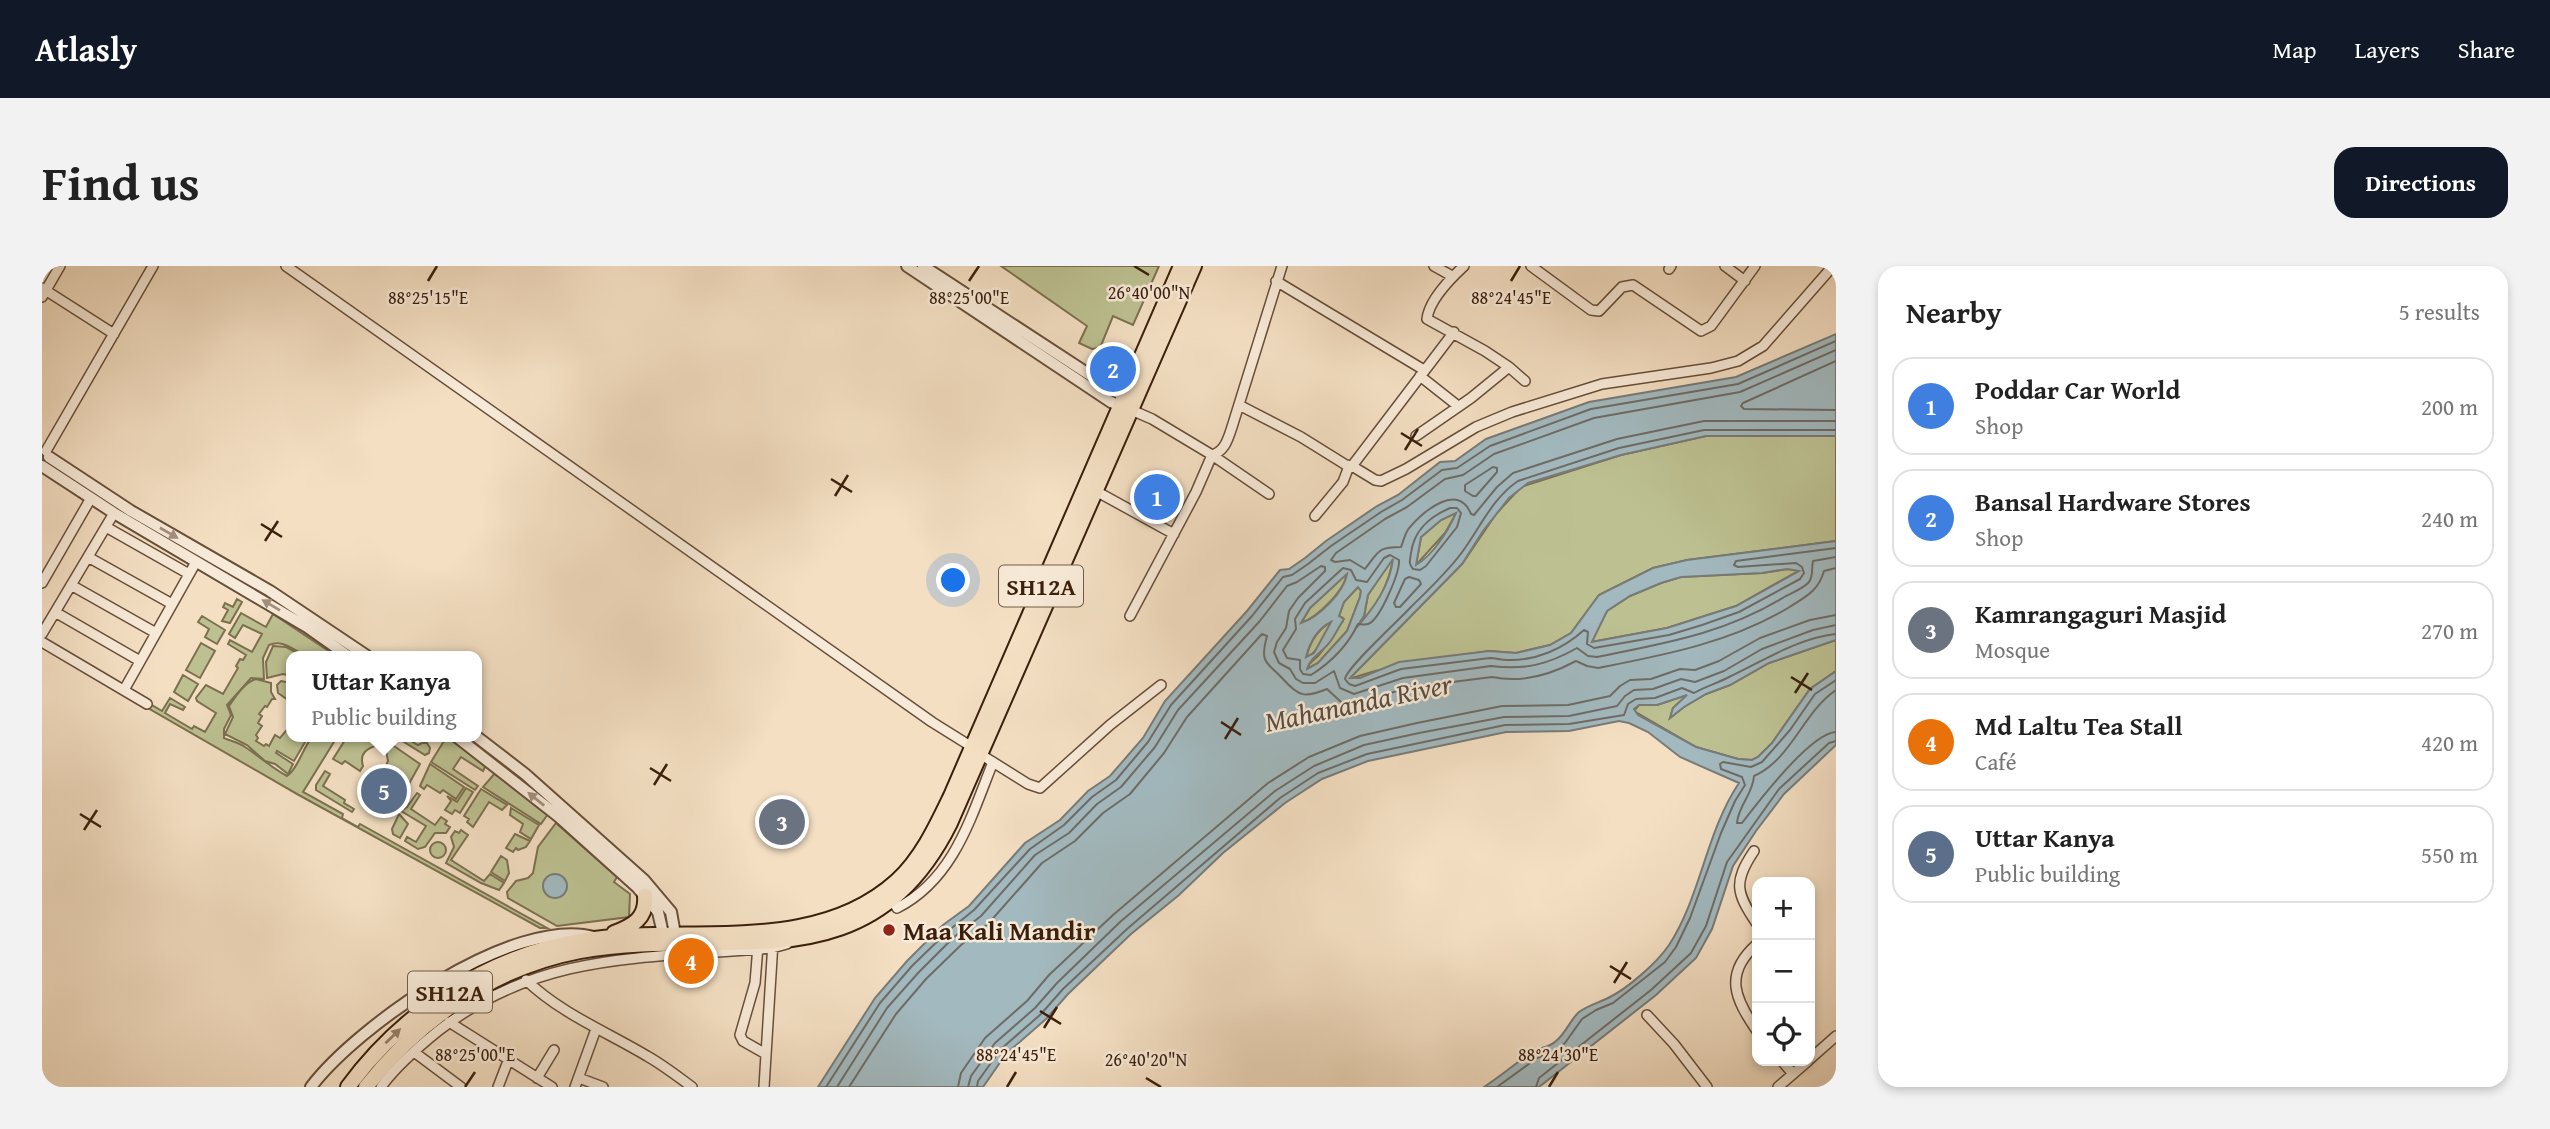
<!DOCTYPE html>
<meta charset="utf-8">
<style>
:root{--surface:#fff;--page:#f2f2f2;--text:#222;--muted:#767676;--line:#e0e0e0;--accent:#111827}
body{margin:0;font-family:"Gentium Book Plus",serif;background:var(--page);color:var(--text)}
.controls{position:absolute;right:21px;bottom:21px;display:grid;overflow:hidden;border-radius:14px;box-shadow:0 4px 10px #0003}
.controls button{width:63px;height:63px;display:grid;place-items:center;padding:0;border:0;border-bottom:2px solid var(--line);background:var(--surface);color:var(--text);font:35px sans-serif}
.you{position:absolute;left:912px;top:315px;width:24px;height:24px;margin:-18px;border:5px solid #fff;border-radius:50%;background:#1a73e8;box-shadow:0 0 0 10px #1a73e833}
.badge{display:grid;place-items:center;width:46px;height:46px;border-radius:50%;background:var(--accent);color:#fff;font-size:23px;font-weight:700}
.pin{position:absolute;translate:-50% -50%;border:4px solid #fff;box-shadow:0 2px 7px #0006}
.popup{position:absolute;left:244px;top:385px;width:196px;height:91px;box-sizing:border-box;display:grid;place-content:center;border-radius:14px;background:var(--surface);filter:drop-shadow(0 2px 5px #0005);font-size:23px;white-space:nowrap;color:var(--muted)}
.popup b{font-size:26px;color:var(--text)}
.popup::after{content:'';position:absolute;left:50%;top:100%;margin-left:-14px;border:14px solid transparent;border-top-color:var(--surface)}
.list{margin:0;padding:0;list-style:none}
h2{display:flex;justify-content:space-between;align-items:center;height:91px;margin:0;padding:0 28px;font-size:30px}
h2 small{font-size:23px;font-weight:400;color:var(--muted)}
.list li{display:grid;grid-template-columns:46px 1fr auto;gap:21px;align-items:center;box-sizing:border-box;height:98px;margin:0 14px 14px;padding:0 14px;border:2px solid var(--line);border-radius:21px}
.list b{display:block;font-size:26px;white-space:nowrap}
.list p{margin:0;font-size:23px;white-space:nowrap;color:var(--muted)}
.list em{font-size:23px;font-style:normal;color:var(--muted)}
.icon{flex:none;width:38px;height:38px;fill:none;stroke:currentColor;stroke-width:2;stroke-linecap:round;stroke-linejoin:round}
.map{position:relative;flex:none;width:1794px;height:821px;overflow:hidden;border-radius:21px}
header{display:flex;align-items:center;gap:42px;box-sizing:border-box;height:98px;padding:0 35px;background:var(--accent);color:#fff}
header strong{font-size:33px}
nav{display:flex;gap:38px;margin-inline-start:auto;font-size:24px}
.intro{display:flex;align-items:center;justify-content:space-between;box-sizing:border-box;height:168px;padding:0 42px}
h1{margin:0;font-size:49px}
.button{padding:18px 32px;border-radius:21px;background:var(--accent);color:#fff;font-size:24px;font-weight:700}
main{display:flex;gap:42px;padding:0 42px}
aside{flex:1;background:var(--surface);border-radius:21px;box-shadow:0 4px 10px #0003}
.map>svg:first-child{display:block}
.green{fill:#bdc192;stroke:#7c704f;stroke-width:2}
.water{fill:#a2b9bf;stroke:#787b77;stroke-width:2;fill-rule:evenodd}
.lines{fill:none;stroke-linecap:round;stroke-linejoin:round}
.shore{stroke:#6e6c66;stroke-width:2}
.minor-casing{stroke:#684f3a;stroke-width:12}
.tertiary-casing{stroke:#684f3a;stroke-width:14}
.primary-casing{stroke:#3a1f0c;stroke-width:18}
.minor{stroke:#f8ead8;stroke-width:9}
.tertiary{stroke:#f8ead8;stroke-width:10}
.primary{stroke:#f4dfc3;stroke-width:14}
.oneway{fill:#a28f7c}
.oneway2{fill:#977f68}
.ticks{fill:none;stroke:#3a1f0c;stroke-width:2.5}
.poi-dot{fill:#8f2418;stroke:#f8ead8;stroke-width:2.5}
.labels{text-anchor:middle;dominant-baseline:central;stroke-width:5;stroke-linejoin:round;paint-order:stroke}
.shield{fill:#f8ead8;stroke:#735c49;stroke-width:2}
.shield-label{font-size:24px;font-weight:bold;fill:#3a1f0c}
.poi-label{font-size:26px;font-weight:bold;fill:#3a1f0c;stroke:#f8ead8;text-anchor:start}
.water-label{font-size:28px;font-style:italic;fill:#594d42;stroke:#f8ead8}
.ticks-label{font-size:18px;text-anchor:middle;fill:#3a1f0c;stroke:#f8ead8;stroke-width:5;stroke-linejoin:round;paint-order:stroke}
</style>
<header>
<strong>Atlasly</strong>
<nav><a>Map</a><a>Layers</a><a>Share</a></nav>
</header>
<div class="intro"><h1>Find us</h1><a class="button">Directions</a></div>
<main>
<div class="map">
<svg width="1794" height="821" viewBox="0 0 1794 821">
<rect width="100%" height="100%" fill="#f4dfc3"/>
<filter id="stains"><feTurbulence type="fractalNoise" baseFrequency=".00286" numOctaves="4"/><feColorMatrix values="0 0 0 0 .2 0 0 0 0 .09 0 0 0 0 .02 0 0 0 .5 -.17"/></filter>
<radialGradient id="worn" r=".72"><stop offset=".6" stop-color="#630" stop-opacity="0"/><stop offset="1" stop-color="#630" stop-opacity=".3"/></radialGradient>
<path class="green" d="M959,0H1117L1091,59L1071,50L1058,82L1050,83L1037,77L1045,60Z
M1664,170H1794V275L1645,294L1611,302L1557,329L1529,367L1508,379L1474,387L1447,385L1407,391L1333,405L1307,413L1420,298L1454,248L1479,221L1579,189Z
M1415,246L1403,267L1374,299L1379,271L1399,254Z
M1351,291C1348,317 1333,345 1314,362L1322,350L1326,329Z
M1745,303L1758,304L1694,340L1625,362L1549,376L1565,345L1588,330L1619,317L1639,311L1720,307Z
M1305,307C1303,324 1275,352 1259,357L1268,342Z
M1316,321L1319,325L1318,331L1305,365L1276,397L1265,403C1267,396 1270,396 1276,390C1286,379 1291,366 1301,355V352L1297,350L1302,336Z
M195,333L200,336L188,357L180,355L186,344L181,341L183,337L191,341Z
M199,347L224,361L231,348L294,390C285,390 273,392 265,389C251,385 242,373 227,379L221,392L222,413L209,412L185,439L189,449L182,463V472C189,475 198,477 203,481C218,491 230,502 245,510C255,504 261,482 270,471H295L261,526L301,548L300,552L316,561L318,558L505,662H498L255,528L106,442L108,438L120,445L128,432L143,441L141,444L128,438L123,447L150,463L152,460L163,466L174,447L155,435L154,432L164,419L181,428L196,402L194,400L198,393L201,394L204,389L186,378L188,374L210,386L220,368L201,359L193,372L187,368Z
M160,350L183,364L175,378L163,371L167,363L156,356Z
M1288,356C1286,368 1276,386 1264,392C1268,376 1274,366 1288,356Z
M1794,374V405L1768,423L1730,477L1716,491L1710,494L1696,493L1654,481L1592,445L1597,439H1615L1645,429L1631,442L1628,452L1642,441L1664,428L1688,419L1727,397Z
M159,377L173,385L158,412L144,404Z
M231,380L244,381L261,390H249V410L241,408L225,412L224,396Z
M141,409L156,418L146,435L132,426Z
M214,413L229,417V426L233,433H230L225,441L223,440L217,448L220,450L216,457L220,460L214,469L216,472L214,475L222,480L224,478L227,480L233,469L238,472L249,459V471H266L252,495L235,485L234,487L251,498L246,508L233,498L223,495L205,479L183,468L191,451L187,440C194,430 202,417 214,413Z
M239,415L249,417V436L236,427L235,419Z
M305,471H337L340,473L337,479C325,482 317,487 321,500L318,505L303,495L300,498L291,493Z
M354,471H362L376,479L380,477H385L388,482L387,487L383,489Z
M408,472L444,499L441,505L419,491L411,503L436,520L433,524L389,496L402,475Z
M349,478L378,498L354,541L340,532L343,528L340,525L343,520L328,511L330,507L343,502L346,495L344,484Z
M388,498L422,521L414,533L401,524L398,527L385,519L382,523L378,520Z
M283,505L288,508L281,520L303,534L302,537L312,543L310,546L274,524V519Z
M454,506L506,548L499,558L441,521Z
M424,522L431,526L418,547L413,544L410,548L403,544L409,535L405,530L415,536Z
M439,523L465,539L460,544L447,536L431,561L425,556L427,553L422,550Z
M375,527L378,529L369,543L393,559L399,551L405,555L403,558L408,561L404,567H393L383,581L376,583L363,575L365,571L374,576L384,560L359,545L365,541Z
M469,542L497,559L489,573L478,566L481,558L468,549Z
M357,548L366,558L358,572L351,568L350,563Z
M514,557L575,611L572,616L588,628L587,651L515,660L466,632L465,626L474,615L486,612L491,607L496,581Z
M419,564L426,569L409,594L442,615L448,608L462,617L457,624L439,617L404,597L412,581L409,571L413,565L417,567Z
M473,568L488,575L484,581L476,584L474,582L471,586L464,582Z
M388 584a8 8 0 1 1 16 0a8 8 0 1 1-16 0Z
M459,590L465,594L467,607L463,615L449,606Z"/>
<path class="water" d="M1794,68V170H1664L1579,189L1486,217L1467,232L1441,265L1420,298L1308,412H1318L1357,396L1447,385L1474,387L1508,379L1529,367L1557,329L1611,302L1645,294L1794,275V374L1727,397L1688,419L1664,428L1642,441L1628,452L1631,442L1645,429L1615,439H1597L1592,443L1596,449L1654,481L1696,493L1710,494L1716,491L1730,477L1768,423L1794,405V479L1742,528L1714,565L1691,600L1670,663L1654,692L1614,729L1497,821H1442C1459,810 1474,797 1490,786C1498,781 1507,782 1514,775C1524,767 1528,754 1537,746C1547,739 1556,737 1566,732C1585,723 1615,697 1627,679C1659,630 1664,566 1697,517L1638,491L1606,466L1587,457L1577,455L1527,465L1464,466L1326,495L1280,513L1243,537L1181,587L1137,629L1089,668L1026,728L1004,753L964,788L941,821H776L833,732L865,695L901,659L927,640L983,577L1018,554L1046,525L1068,510L1101,472L1123,435L1205,345L1238,304L1247,303L1263,292L1284,275L1335,240L1356,229L1398,196L1413,195L1444,173L1547,136L1694,111ZM1414,247C1406,265 1391,289 1374,299L1379,271L1399,254ZM1351,293C1348,320 1331,343 1314,362L1322,350L1326,329ZM1745,303L1757,305L1694,340L1625,362L1550,376L1565,345L1588,330L1619,317L1639,311L1720,307ZM1305,308C1302,326 1277,351 1259,357L1268,342ZM1316,321L1319,325L1318,331L1305,365L1276,397L1265,403C1267,392 1284,384 1290,373C1294,367 1298,359 1302,353L1297,350L1302,336ZM1289,356L1272,387L1264,391C1268,376 1275,363 1289,356Z
M501 620a12 12 0 1 1 24 0a12 12 0 1 1-24 0Z"/>
<g class="lines">
<path class="shore" d="M1794,84L1698,126L1552,152L1452,188L1421,209L1403,213L1365,241L1343,253L1294,287L1289,294L1293,296L1308,294L1323,303C1337,285 1336,281 1359,281C1362,274 1363,266 1368,261C1382,245 1416,216 1429,248L1432,249L1455,221L1471,207L1575,173L1662,155H1794
M1794,95L1701,137L1699,140L1702,143L1794,144
M1794,164H1662L1577,182L1476,215C1452,231 1439,259 1423,282C1409,303 1386,324 1368,342C1357,354 1304,402 1303,413L1307,418L1313,420L1359,403L1448,392C1454,392 1459,394 1465,394C1494,395 1521,383 1542,364L1546,366L1545,378L1552,382L1627,369L1660,359L1697,346L1758,313L1762,307L1760,301L1754,297L1696,301L1692,299L1694,295L1794,282
M1451,201L1455,202V206L1434,230H1431L1423,225V219Z
M1408,242H1415L1419,247L1415,261L1384,300L1378,304L1371,303C1366,297 1368,295 1369,287C1372,264 1387,251 1408,242Z
M1348,289L1357,294C1358,306 1338,354 1326,358C1323,359 1319,358 1316,358C1306,379 1288,397 1269,409L1261,408L1258,403V394L1245,392L1241,384L1254,363L1253,353L1263,337L1301,302L1309,304L1314,314L1325,316L1342,292Z
M1367,311L1377,314L1379,318L1358,341H1354L1352,337L1363,313Z
M1794,424C1761,446 1750,493 1712,510C1711,528 1696,540 1695,557H1700C1716,536 1769,467 1794,466
M784,821L838,737L870,700L906,665L932,644L988,583L1022,559L1050,531L1074,514L1106,476L1129,439L1210,350L1241,311L1250,309L1266,298L1289,280L1339,246L1360,234L1400,204L1415,202L1448,180L1549,143L1696,118L1794,75
M795,821L845,742L877,706L912,671L939,650L993,589L1027,567L1055,538L1079,521L1113,481L1136,444L1217,356L1245,320L1255,316L1279,300L1283,301V305L1256,332L1247,345L1244,362L1235,376L1232,386L1237,397L1248,403L1254,413L1261,417H1273L1292,405L1298,422L1312,428L1361,412L1449,400C1483,404 1505,399 1535,382L1546,390L1555,391C1624,377 1682,368 1744,330C1752,326 1762,322 1767,316C1772,309 1769,302 1771,295L1794,291
M807,821L854,748L884,713L919,679L946,658L1000,597L1033,575L1061,547L1088,528L1122,487L1145,451L1220,368L1225,370C1217,399 1226,396 1241,413C1257,431 1263,432 1285,423L1299,436L1315,439L1363,422L1450,411C1478,417 1508,409 1534,395L1545,400L1556,402C1622,389 1687,377 1746,342C1763,331 1776,326 1782,305L1794,302
M916,821L919,807L943,772L985,735L1007,709L1071,649L1226,517L1267,491L1318,470L1375,457L1460,440L1526,439L1568,430L1578,420L1588,414L1609,413L1638,403L1653,404L1677,395L1718,372L1768,354L1794,349
M926,821L929,810L953,777L993,742L1015,717L1078,656L1233,525L1272,500L1322,479L1377,467L1462,451L1527,450L1575,440L1583,430L1592,424L1611,423L1639,413L1653,416L1682,405L1720,383L1771,364L1794,359
M935,821L936,815L959,783L999,748L1021,723L1085,663L1238,532L1276,507L1325,488L1463,459L1527,458L1582,449L1586,438L1594,433L1613,432L1640,422L1652,427C1664,420 1676,417 1687,411C1721,395 1756,372 1794,368
M1455,821L1495,792L1515,784L1523,777L1540,753L1554,744L1571,737L1623,696L1634,681L1648,652L1679,567L1693,535L1703,519L1700,511L1679,503L1678,498L1681,496L1709,501L1720,496L1748,464L1773,428L1794,414
M1494,821L1497,812L1609,724L1649,687L1664,660L1685,596L1737,523L1787,477L1794,475"/>
<g class="minor-casing">
<path id="minor" d="M244,0L890,456L930,481
M1392,0L1410,10
M1422,0C1409,12 1387,34 1385,53L1443,85L1467,101L1483,115
M1489,0L1549,44L1557,45L1580,21L1591,19L1659,65L1669,60L1713,0
M1683,0L1703,15
M1627,3L1629,0
M1234,15L1382,104
M0,22L72,68
M0,31L18,0
M1378,110L1416,140
M1197,139L1259,171L1304,199L1310,200L1333,214L1339,215L1364,203L1434,161L1470,146L1560,118L1669,102L1696,95L1721,80L1791,0
M1087,143L1110,153L1170,189C1183,185 1186,173 1190,161L1240,0
M1374,170L1429,132L1467,101
M4,185L111,0
M1310,200L1412,66
M1052,224L1132,268
M1273,250L1301,216L1307,200
M64,261L147,308
M46,291L130,338
M0,317L49,232
M29,319L114,367
M13,346L98,395
M1088,350L1154,226L1170,189L1227,228
M0,368L72,247
M0,376L105,438
M82,424L154,296
M938,488L986,518L998,522L1068,459L1119,419
M1712,585C1691,616 1694,627 1715,658
M850,633L855,642C912,613 929,551 951,496
M1715,678C1681,708 1693,733 1715,765
M716,680L713,717L698,769L701,775L724,788
M484,714C518,747 565,766 605,790C621,799 635,810 650,821
M1605,749L1632,778L1665,821
M407,756L510,821
M372,786L419,821
M1768,793L1794,770
M1740,795L1751,808
M495,812L512,784
M537,812L561,821
M339,821C354,800 375,782 396,765C500,684 606,693 730,682L745,678
M456,821L466,795
M533,821L554,763
M722,821L731,676
M1736,821L1766,795"/>
</g>
<g class="tertiary-casing">
<path id="tertiary" d="M865,0L1069,136L1085,142
M881,0L1074,126L1088,132
M7,191L89,245L228,325L325,390
M0,200L72,247L265,361L306,390
M415,471L516,550L595,621L616,646L623,676
M435,471L483,508L602,614L629,646L634,674
M269,821C315,760 472,649 552,671"/>
</g>
<g class="primary-casing">
<path id="primary" d="M572,667C591,660 605,652 603,630
M306,821C361,746 446,690 539,675C643,657 770,692 855,615C880,592 895,559 909,530L1139,0
M324,821C378,753 452,701 538,685C684,659 825,723 908,557L1152,0"/>
</g>
<use href="#minor" class="minor"/>
<use href="#tertiary" class="tertiary"/>
<use href="#primary" class="primary"/>
</g>
<defs><path id="oneway-solid" d="M-6-.8H1V-3.2L6.5 0L1 3.2V.8H-6Z" transform="scale(1.75)"/></defs>
<g class="oneway">
<use href="#oneway-solid" transform="translate(127 267) rotate(30)"/>
<use href="#oneway-solid" transform="translate(229 339) rotate(-149)"/>
<use href="#oneway-solid" transform="translate(494 533) rotate(-141)"/>
</g>
<use class="oneway2" href="#oneway-solid" transform="translate(351 770) rotate(-44)"/>
<path class="ticks" d="M1092,0L1107,9M386,15L395,0M927,15L937,0M1469,15L1478,0M1359,167L1380,180M1363,184L1376,163M789,213L810,226M793,230L806,209M219,258L240,271M223,275L236,255M1749,411L1770,424M1753,427L1766,407M1179,456L1199,469M1183,473L1196,452M608,502L629,515M612,519L625,498M38,548L59,561M42,564L55,544M1568,700L1589,713M1572,717L1585,696M998,745L1019,758M1002,762L1015,741M1104,812L1119,821M423,821L433,806M965,821L974,806M1507,821L1516,806"/>
<circle class="poi-dot" cx="847" cy="664" r="7"/>
<g class="labels">
<g class="shield">
<rect x="957" y="299.5" width="84" height="41" rx="5"/>
<rect x="366" y="705.5" width="84" height="41" rx="5"/>
</g>
<g class="shield-label">
<text x="999" y="320">SH12A</text>
<text x="408" y="726">SH12A</text>
</g>
<g class="poi-label">
<text x="861" y="664">Maa Kali Mandir</text>
</g>
<g class="water-label">
<text transform="translate(1316 436) rotate(-12)">Mahananda River</text>
</g>
</g>
<g class="ticks-label">
<text x="1107" y="33">26°40'00"N</text>
<text x="386" y="38">88°25'15"E</text>
<text x="927" y="38">88°25'00"E</text>
<text x="1469" y="38">88°24'45"E</text>
<text x="433" y="795">88°25'00"E</text>
<text x="974" y="795">88°24'45"E</text>
<text x="1516" y="795">88°24'30"E</text>
<text x="1104" y="800">26°40'20"N</text>
</g>
<rect width="100%" height="100%" filter="url(#stains)"/>
<rect width="100%" height="100%" fill="url(#worn)"/>
</svg>
<div class="controls">
<button>+</button>
<button>−</button>
<button><svg class="icon" aria-label="locate" viewBox="0 0 24 24"><circle cx="12" cy="12" r="6"/><path d="M12 2v4M12 18v4M2 12h4M18 12h4"/></svg></button>
</div>
<div class="you"></div>
<div class="pin badge" style="left:1115px;top:231px;background:#3f7fe0">1</div>
<div class="pin badge" style="left:1071px;top:103px;background:#3f7fe0">2</div>
<div class="pin badge" style="left:740px;top:556px;background:#6b7280">3</div>
<div class="pin badge" style="left:649px;top:695px;background:#e8710a">4</div>
<div class="pin badge" style="left:342px;top:525px;background:#5c6f8a">5</div>
<div class="popup"><b>Uttar Kanya</b>Public building</div>
</div>
<aside>
<h2>Nearby<small>5 results</small></h2>
<ul class="list">
<li><span class="badge" style="background:#3f7fe0">1</span><div><b>Poddar Car World</b><p>Shop</p></div><em>200 m</em></li>
<li><span class="badge" style="background:#3f7fe0">2</span><div><b>Bansal Hardware Stores</b><p>Shop</p></div><em>240 m</em></li>
<li><span class="badge" style="background:#6b7280">3</span><div><b>Kamrangaguri Masjid</b><p>Mosque</p></div><em>270 m</em></li>
<li><span class="badge" style="background:#e8710a">4</span><div><b>Md Laltu Tea Stall</b><p>Café</p></div><em>420 m</em></li>
<li><span class="badge" style="background:#5c6f8a">5</span><div><b>Uttar Kanya</b><p>Public building</p></div><em>550 m</em></li>
</ul>
</aside>
</main>
